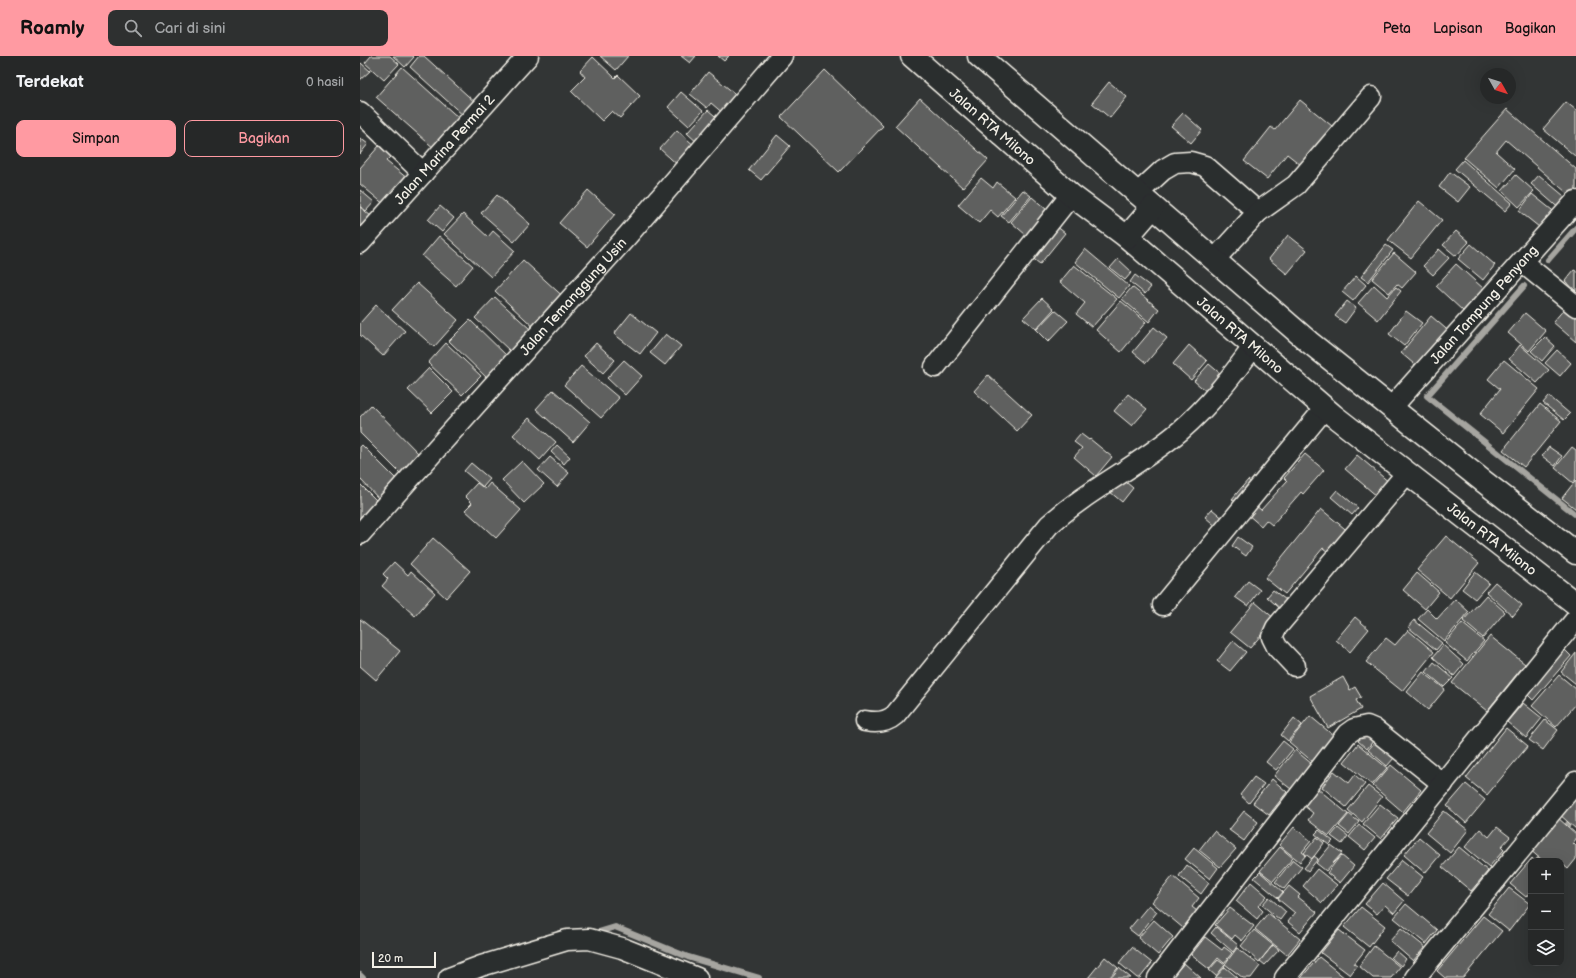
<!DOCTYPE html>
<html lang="id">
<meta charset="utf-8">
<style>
:root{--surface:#262828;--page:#2e3030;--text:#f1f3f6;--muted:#a4a6a8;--line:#424445;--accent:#ff9aa2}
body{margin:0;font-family:"Balsamiq Sans",sans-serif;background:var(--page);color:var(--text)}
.controls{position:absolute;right:12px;bottom:12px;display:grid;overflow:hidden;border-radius:8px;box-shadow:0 4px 16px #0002}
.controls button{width:36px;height:36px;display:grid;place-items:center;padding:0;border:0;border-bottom:1px solid var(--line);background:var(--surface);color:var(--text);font:20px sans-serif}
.compass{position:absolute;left:1120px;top:12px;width:36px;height:36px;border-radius:50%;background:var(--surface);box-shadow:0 4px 16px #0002;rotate:129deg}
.scale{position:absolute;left:12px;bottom:10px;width:64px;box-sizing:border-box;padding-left:4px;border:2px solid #f4f1e8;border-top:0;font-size:11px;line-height:14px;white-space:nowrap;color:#f4f1e8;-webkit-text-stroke:3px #2a2d2e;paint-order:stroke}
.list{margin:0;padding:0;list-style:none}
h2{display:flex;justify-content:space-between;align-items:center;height:52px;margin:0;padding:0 16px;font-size:17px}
h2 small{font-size:13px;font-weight:400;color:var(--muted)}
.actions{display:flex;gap:8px;padding:12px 16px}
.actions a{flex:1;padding:9px 0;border:1px solid var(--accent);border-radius:8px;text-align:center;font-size:14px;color:var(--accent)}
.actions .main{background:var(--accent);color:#111}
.icon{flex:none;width:22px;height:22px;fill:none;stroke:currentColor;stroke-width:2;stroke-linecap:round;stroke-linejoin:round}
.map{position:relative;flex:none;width:1216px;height:922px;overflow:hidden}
header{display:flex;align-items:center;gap:24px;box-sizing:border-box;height:56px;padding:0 20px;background:var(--accent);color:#111}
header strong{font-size:19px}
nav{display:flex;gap:22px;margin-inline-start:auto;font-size:14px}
.search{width:280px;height:36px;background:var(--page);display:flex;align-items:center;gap:10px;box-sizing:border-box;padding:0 14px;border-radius:8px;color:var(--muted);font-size:15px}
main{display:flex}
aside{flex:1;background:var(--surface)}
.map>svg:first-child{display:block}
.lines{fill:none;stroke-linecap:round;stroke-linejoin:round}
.stream{stroke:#a6a5a0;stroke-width:6}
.building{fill:#5f605f;stroke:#f4f1e8}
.minor-casing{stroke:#f4f1e8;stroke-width:23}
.trunk-casing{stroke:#f4f1e8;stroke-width:25}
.minor{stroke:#2a2d2e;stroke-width:20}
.trunk{stroke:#2a2d2e;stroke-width:22}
.labels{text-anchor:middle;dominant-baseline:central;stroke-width:3;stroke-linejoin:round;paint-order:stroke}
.street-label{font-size:14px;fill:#f4f1e8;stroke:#2a2d2e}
</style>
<header>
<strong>Roamly</strong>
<div class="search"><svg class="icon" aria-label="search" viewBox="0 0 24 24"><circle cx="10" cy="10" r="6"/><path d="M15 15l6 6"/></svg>Cari di sini</div>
<nav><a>Peta</a><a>Lapisan</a><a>Bagikan</a></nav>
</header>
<main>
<aside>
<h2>Terdekat<small>0 hasil</small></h2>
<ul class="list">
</ul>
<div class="actions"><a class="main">Simpan</a><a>Bagikan</a></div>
</aside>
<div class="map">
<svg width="1216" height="922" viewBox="0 0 1216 922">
<rect width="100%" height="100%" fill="#323535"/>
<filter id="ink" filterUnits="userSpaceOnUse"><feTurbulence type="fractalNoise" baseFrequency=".025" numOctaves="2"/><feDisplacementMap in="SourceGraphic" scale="8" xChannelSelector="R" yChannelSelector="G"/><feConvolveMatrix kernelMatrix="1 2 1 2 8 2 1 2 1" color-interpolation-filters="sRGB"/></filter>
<g filter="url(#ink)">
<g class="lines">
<path class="stream" d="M1188,204L1216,172
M1164,230L1067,340L1216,459
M1202,776L1216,758
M1178,805L1185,797
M232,878L255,871L328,901L399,922
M0,919L3,922"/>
</g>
<path class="building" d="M11,0H30L39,8L24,24L5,7Z
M33,0H53L54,1L45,11Z
M59,0H64L118,49L106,62L50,11Z
M240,0H268L256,14Z
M321,0H336L330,7Z
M358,0H369L364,5Z
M233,1L255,22L258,19L280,40L260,62L252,55L242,65L211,35L225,21L220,15Z
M1,7L10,15L0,24V8Z
M42,11L102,65L76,94L16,41Z
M465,14L523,70L479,116L421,61Z
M348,16L379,41L365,59L351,47L347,52L330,38Z
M749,26L767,41L750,62L732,47Z
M321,36L343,55L329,70L308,51Z
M560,42L628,104L603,132L535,70Z
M940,44L972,70L941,109L927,98L907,123L884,105L911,71L915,74Z
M1206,46L1216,54V98L1215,100L1183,73Z
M1147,53L1216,113V141L1214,143L1146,84L1136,96L1155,113L1139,132L1104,102Z
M348,54L361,65L340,89L327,77Z
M823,57L842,74L831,87L811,70Z
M317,74L337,92L320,111L300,93Z
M417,79L430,90L401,124L389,114Z
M0,82L8,88L0,98Z
M19,90L31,100L26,105L48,123L26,150L0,128V112Z
M1103,104L1152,147L1145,155L1095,113Z
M1090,116L1110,131L1098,146L1079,131Z
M1156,119L1174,135L1159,151L1142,135Z
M1179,119L1210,145L1202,155L1171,128Z
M621,122L633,132L637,126L655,141L638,161L630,154L619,167L598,149Z
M0,134L14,146L6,155L0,150Z
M228,134L255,158L227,191L199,167Z
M663,134L671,140L649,166L641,160Z
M1172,138L1197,158L1184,175L1159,155Z
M137,139L170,168L154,186L121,157Z
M672,141L687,154L666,179L651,166Z
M1059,145L1082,164L1051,202L1028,184Z
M80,150L94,162L82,176L68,164Z
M0,151L11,160L0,172Z
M103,158L128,181L133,175L155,195L131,221L84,178Z
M691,166L705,177L680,208L666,197Z
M1096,175L1109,186L1096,200L1083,189Z
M928,179L947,194L927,218L909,203Z
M79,180L113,210L96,230L62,200Z
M1111,188L1135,209L1123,224L1098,203Z
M1026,189L1033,194L1008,226L1001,221Z
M725,193L769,230L759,242L715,206Z
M1079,193L1089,202L1073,219L1063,210Z
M1034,197L1056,216L1042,232L1037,228L1029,237L1012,223Z
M758,203L772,216L765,224L750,212Z
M163,204L208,245L179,276L135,235Z
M1096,208L1124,233L1103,255L1076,230Z
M714,209L757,243L732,271L716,258L725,247L700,226Z
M1214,214L1216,215V235L1205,225Z
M775,219L791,231L785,238L770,226Z
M996,220L1006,229L993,245L982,236Z
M57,227L98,264L74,291L32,254Z
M1014,229L1027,241L1036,231L1041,235L1018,264L998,247Z
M772,231L799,253L789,266L762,243Z
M135,241L170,273L150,295L115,262Z
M682,242L694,253L676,273L663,262Z
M761,245L786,266L761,296L736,274Z
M987,245L996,252L985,267L975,260Z
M16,249L45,275L23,300L0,279V267Z
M1206,251L1216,260V286L1193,266Z
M695,254L708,265L688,286L676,274Z
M1046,255L1062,267L1044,290L1029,278Z
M271,257L296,277L280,298L254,278Z
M1165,257L1186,275L1169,295L1148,277Z
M1071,260L1092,278L1061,314L1041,297Z
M110,264L150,303L129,324L89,285Z
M794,271L807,282L786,307L773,296Z
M306,278L321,290L305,309L290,297Z
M1185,281L1195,290L1182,305L1171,295Z
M86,287L121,320L102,339L68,307Z
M236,287L255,304L243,317L224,300Z
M829,289L847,305L831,324L813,308Z
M1160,289L1189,314L1177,327L1149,303Z
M1197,294L1211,307L1200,320L1185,307Z
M264,304L282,320L265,339L247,322Z
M1144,304L1179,333L1143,377L1120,358L1140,333L1128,323Z
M849,308L862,319L847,336L834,325Z
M221,310L259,342L241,362L204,329Z
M69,312L93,336L72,357L48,334Z
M628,319L672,359L657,375L614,335Z
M193,334L230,366L213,386L176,353Z
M768,338L787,353L772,370L754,355Z
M1189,340L1210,358L1204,364L1183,347Z
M1180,348L1201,365L1164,411L1143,394Z
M11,349L62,401L43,420L0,377V361Z
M169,362L196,386L180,404L153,379Z
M721,378L729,384L730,383L752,401L736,420L714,401L722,392L714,386Z
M2,389L38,425L19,443L0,423V391Z
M197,389L210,401L204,408L191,396Z
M1189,391L1202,400L1195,410L1182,400Z
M1212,391L1216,394V423L1213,427L1195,412Z
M945,398L964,414L943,438L941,436L912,469L906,464L901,470L887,458L895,449L901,454L927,425L924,422Z
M997,399L1030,427L1018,441L985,413Z
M190,401L209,417L197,431L178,414Z
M162,405L184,428L164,447L142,424Z
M111,407L130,423L123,431L104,415Z
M760,421L773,432L762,446L749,435Z
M888,424L894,429L878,448L872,443Z
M1216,424V453L1202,442Z
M117,427L125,433L130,427L161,454L136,482L105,454L112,447L105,440Z
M0,428L18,446L0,466Z
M977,434L998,452L992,459L971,441Z
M852,453L865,464L858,472L845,461Z
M961,453L990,477L972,499L963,492L925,538L905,522Z
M1086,480L1119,507L1090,542L1057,514Z
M878,481L892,491L886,500L872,490Z
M73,482L110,515L86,542L50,508Z
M34,506L48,519L51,515L75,537L55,560L22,530L28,523L23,518Z
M1115,516L1129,527L1115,543L1102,533Z
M1057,517L1079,536L1065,553L1043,534Z
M888,525L900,534L888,550L875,541Z
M1135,526L1162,549L1153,560L1126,536Z
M913,534L930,547L923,555L907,541Z
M1126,539L1145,556L1123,582L1103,565Z
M1095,543L1109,556L1084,585L1058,563L1067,553L1077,563Z
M895,546L915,563L890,592L870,576Z
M995,561L1009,573L990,596L976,584Z
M0,563L40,595L16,624L0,610Z
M1054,564L1082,587L1076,594L1048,571Z
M1102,567L1124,585L1107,605L1085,587Z
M1048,574L1074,596L1042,635L1006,606L1026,582L1035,589Z
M1130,580L1165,608L1127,655L1092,627Z
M873,585L886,596L870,615L857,605Z
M1083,589L1104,608L1094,620L1073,601Z
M1203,592L1211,600L1173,644L1165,636Z
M1216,597V628L1201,616Z
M1074,606L1093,622L1084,631L1066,616Z
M1063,616L1085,633L1068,654L1047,636Z
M1199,619L1216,633V648L1196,671L1172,650Z
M983,621L990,634L995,631L1001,641L996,644L1001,653L968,672L950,640Z
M1163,647L1182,662L1166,682L1147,666Z
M950,660L974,680L953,706L929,686Z
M934,662L942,669L928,685L921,679Z
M1185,664L1198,674L1183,694L1169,684Z
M1146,672L1168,690L1127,739L1106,722Z
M1004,678L1013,685L1007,693L998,685Z
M923,685L933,693L916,714L906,706Z
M1016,685L1035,701L1027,710L1008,694Z
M998,688L1027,712L1012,729L984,706Z
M935,694L952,708L931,733L914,720Z
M1031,709L1061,734L1043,756L1013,730Z
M974,715L989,727L995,719L1005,728L986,751L962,731Z
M894,721L904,728L889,747L880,739Z
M912,723L927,736L909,759L893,747Z
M1106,728L1125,744L1106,767L1087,750Z
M1008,730L1022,741L1002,766L988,754Z
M957,732L988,758L969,780L948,764L953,757L943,749Z
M1216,738V773L1199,758Z
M1020,748L1038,762L1021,783L1003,768Z
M884,755L898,766L884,785L869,774Z
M1084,755L1108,774L1090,797L1066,777Z
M989,758L999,766L989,778L979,770Z
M1197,761L1216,778V783L1213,787L1216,790V803L1208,813L1201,807V805H1183L1169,793Z
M999,769L1015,782L1005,794L989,781Z
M934,771L951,785L942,796L946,799L940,806L919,789Z
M1137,771L1150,781L1141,791L1144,794L1129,811L1105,791L1120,773L1129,781Z
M978,772L988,780L982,788L971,780Z
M959,774L973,785L969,789L955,778Z
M854,775L876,793L860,811L839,794Z
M957,781L964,787L952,803L944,797Z
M1059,781L1080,799L1065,817L1044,799Z
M971,789L982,797L966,815L956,807Z
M920,791L933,802L913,825L900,815Z
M1099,791L1128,815L1111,835L1082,811Z
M834,792L858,812L850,823L825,803Z
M981,799L994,810L980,827L967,817Z
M954,800L958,803L948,815L944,812Z
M1172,802L1175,805H1171V835L1166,841L1150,828Z
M933,804L942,811L924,833L915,826Z
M1042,804L1063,821L1048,840L1026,823Z
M827,809L849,827L841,838L819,820Z
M957,813L977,829L962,847L943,830Z
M900,816L923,836L918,842L894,822Z
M813,820L839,842L832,851L837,855L823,872L792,846Z
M891,826L907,840L898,850L903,855L897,863L876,845Z
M1023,827L1044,845L1034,857L1025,849L1017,858L1005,848Z
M929,830L940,839L938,841L957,856L940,876L928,866L935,857L918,843Z
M1149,832L1170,848L1149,875L1128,858Z
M909,841L926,856L920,864L902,849Z
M1046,848L1077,874L1066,888L1034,862Z
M789,849L797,856L778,880L769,873Z
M1001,851L1025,870L1009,891L984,871Z
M870,852L894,870L882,885L875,879L872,883L855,869Z
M908,857L940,883L927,899L895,873Z
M1123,860L1142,875L1103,922H1085L1077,915Z
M794,864L813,881L798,899L778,882Z
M856,871L878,889L873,896L851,877Z
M1041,872L1065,891L1053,905L1030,885Z
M894,874L913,889L899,906L881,890Z
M979,874L1005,894L994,908L997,910L990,919L961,897Z
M845,881L862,894L864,891L872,897L864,907L858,902L849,913L831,899Z
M913,889L919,894L905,909L900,905Z
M1014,890L1040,911L1031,922H1013L999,910Z
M772,891L792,907L780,922H777L759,907Z
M877,892L900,910L891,922H883L865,908Z
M1037,895L1046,903L1041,910L1031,902Z
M745,901L758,912L749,922H728Z
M959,901L985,922H941Z
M858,904L865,909L856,920L849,914Z
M824,907L841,922H811Z
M865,911L878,922H855Z
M759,912L771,922H751Z"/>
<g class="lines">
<g class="minor-casing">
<g id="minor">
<path d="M0,56L63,117"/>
<path d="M777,138L803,114L815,107L831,106L845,110L898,156"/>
<path id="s1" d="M0,187L168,0"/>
<path d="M854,204L898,156L936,129L1011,41"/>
<path d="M1162,206L1216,250"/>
<path d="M575,311L711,139"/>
<path id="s2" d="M1031,352L1216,145"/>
<path id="s3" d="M0,478L268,179L422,0"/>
<path d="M803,549L965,352"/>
<path d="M935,610L917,591L912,581L916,572L1047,417"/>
<path d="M505,665C515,667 526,667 535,659L689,469C729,433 779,410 820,375C850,349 871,321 894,290"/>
<path d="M89,922L121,910L207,884L229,883L262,892L337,922"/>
<path d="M798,922L987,678L994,673L1007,670L1014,673L1083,728"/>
<path d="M925,922L1216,563"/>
<path d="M1055,922L1216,726"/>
</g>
</g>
<g class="trunk-casing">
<g id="trunk">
<path id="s4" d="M552,0L711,139L767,181L974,360L1216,548"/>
<path d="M619,0L949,286L1123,425L1216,497"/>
<path d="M767,181L793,151"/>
</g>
</g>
<use href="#minor" class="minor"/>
<use href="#trunk" class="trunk"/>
</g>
</g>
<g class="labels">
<g class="street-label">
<text stroke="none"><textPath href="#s4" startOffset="107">Jalan RTA Milono</textPath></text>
<text stroke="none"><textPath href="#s1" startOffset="126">Jalan Marina Permai 2</textPath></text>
<text stroke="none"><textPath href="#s3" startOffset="319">Jalan Temanggung Usin</textPath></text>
<text stroke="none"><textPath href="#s2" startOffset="139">Jalan Tampung Penyang</textPath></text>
<text stroke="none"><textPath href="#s4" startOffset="431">Jalan RTA Milono</textPath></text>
<text stroke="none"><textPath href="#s4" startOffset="755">Jalan RTA Milono</textPath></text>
</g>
</g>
</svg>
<div class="controls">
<button>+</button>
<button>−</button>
<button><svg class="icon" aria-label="layers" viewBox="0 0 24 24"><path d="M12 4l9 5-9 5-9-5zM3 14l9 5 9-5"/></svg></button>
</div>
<svg class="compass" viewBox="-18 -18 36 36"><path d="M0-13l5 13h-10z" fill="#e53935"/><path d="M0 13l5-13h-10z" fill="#a4a6a8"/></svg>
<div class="scale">20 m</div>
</div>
</main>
